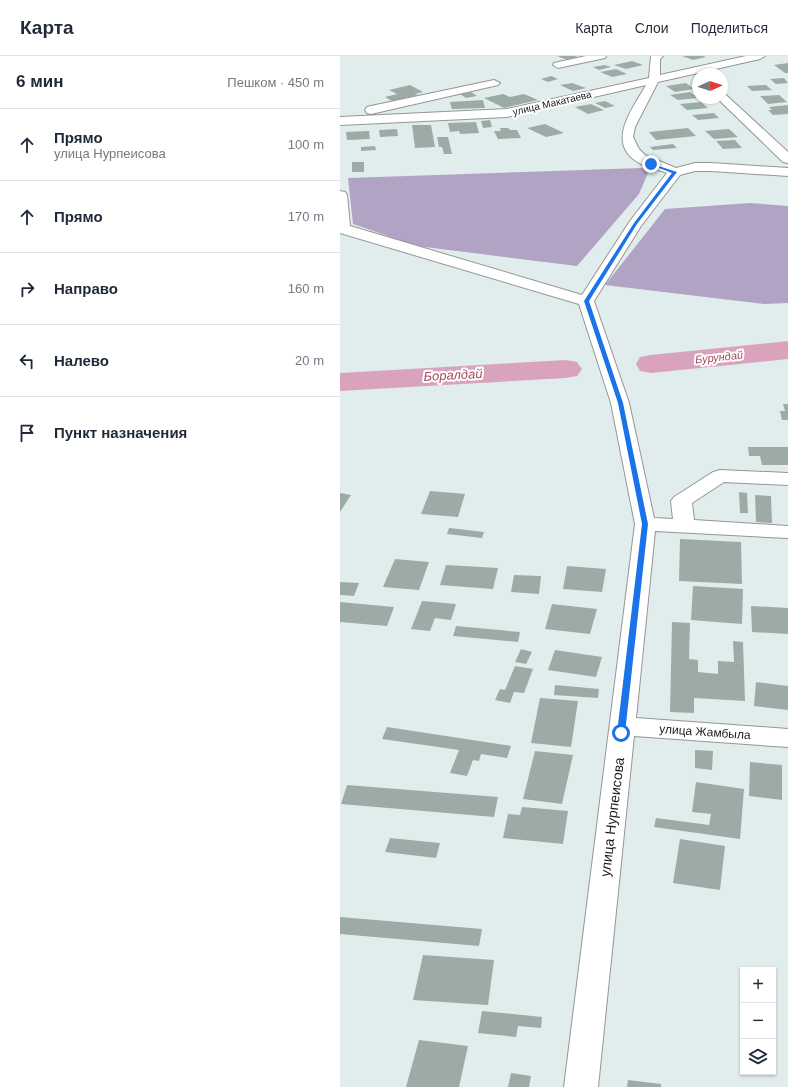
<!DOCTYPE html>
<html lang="ru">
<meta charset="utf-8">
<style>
:root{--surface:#fff;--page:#f2f2f3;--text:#1f2937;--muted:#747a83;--line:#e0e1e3}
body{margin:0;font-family:Arial,sans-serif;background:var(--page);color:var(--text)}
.controls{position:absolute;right:12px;bottom:12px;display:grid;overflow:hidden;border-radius:0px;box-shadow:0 1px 3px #0004}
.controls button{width:36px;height:36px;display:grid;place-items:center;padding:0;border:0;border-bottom:1px solid var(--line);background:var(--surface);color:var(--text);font:20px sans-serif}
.compass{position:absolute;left:352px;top:12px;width:36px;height:36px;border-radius:50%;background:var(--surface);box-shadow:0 1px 3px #0004;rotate:87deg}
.stop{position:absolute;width:12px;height:12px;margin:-9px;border:3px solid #1a73e8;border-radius:50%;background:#fff}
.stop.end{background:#1a73e8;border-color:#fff;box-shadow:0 1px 4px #0008}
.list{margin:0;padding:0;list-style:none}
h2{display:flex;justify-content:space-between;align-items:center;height:52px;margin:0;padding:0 16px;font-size:17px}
h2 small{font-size:13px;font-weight:400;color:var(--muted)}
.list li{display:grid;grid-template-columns:26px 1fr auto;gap:12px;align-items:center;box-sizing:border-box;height:72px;padding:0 16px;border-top:1px solid var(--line)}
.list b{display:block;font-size:15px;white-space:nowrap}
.list p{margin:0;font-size:13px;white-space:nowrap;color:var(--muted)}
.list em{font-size:13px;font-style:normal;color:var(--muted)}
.icon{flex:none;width:22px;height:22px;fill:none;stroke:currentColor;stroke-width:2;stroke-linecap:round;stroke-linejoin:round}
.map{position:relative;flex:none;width:448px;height:1031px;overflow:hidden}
header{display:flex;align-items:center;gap:24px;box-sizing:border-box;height:56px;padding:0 20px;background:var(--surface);border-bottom:1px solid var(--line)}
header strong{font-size:19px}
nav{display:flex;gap:22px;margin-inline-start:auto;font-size:14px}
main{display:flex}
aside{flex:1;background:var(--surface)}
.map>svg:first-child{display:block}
.cemetery{fill:#b1a3c4}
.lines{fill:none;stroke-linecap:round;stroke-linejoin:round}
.river{fill:#d9a3be;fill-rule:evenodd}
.building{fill:#9daba7}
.minor-casing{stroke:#959595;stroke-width:2}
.minor{fill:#fff;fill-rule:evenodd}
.route{fill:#1a73e8}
.labels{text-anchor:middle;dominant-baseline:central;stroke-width:4;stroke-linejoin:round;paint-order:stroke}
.far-street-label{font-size:10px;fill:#1b1b1b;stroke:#fff}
.far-water-label{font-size:11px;font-style:italic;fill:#a64d61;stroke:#fff}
.street-label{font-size:12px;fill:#1b1b1b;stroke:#fff}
.water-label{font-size:13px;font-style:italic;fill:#a64d61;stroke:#fff}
.near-street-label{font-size:14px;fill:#1b1b1b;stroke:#fff}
</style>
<header>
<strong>Карта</strong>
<nav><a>Карта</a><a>Слои</a><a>Поделиться</a></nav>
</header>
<main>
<aside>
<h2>6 мин<small>Пешком · 450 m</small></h2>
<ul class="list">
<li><svg class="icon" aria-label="ahead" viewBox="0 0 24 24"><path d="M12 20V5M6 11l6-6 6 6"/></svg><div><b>Прямо</b><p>улица Нурпеисова</p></div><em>100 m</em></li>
<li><svg class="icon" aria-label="ahead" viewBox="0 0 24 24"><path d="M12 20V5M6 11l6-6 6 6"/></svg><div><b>Прямо</b></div><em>170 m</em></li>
<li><svg class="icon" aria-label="right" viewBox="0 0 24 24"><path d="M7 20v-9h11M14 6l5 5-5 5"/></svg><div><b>Направо</b></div><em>160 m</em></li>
<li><svg class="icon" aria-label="left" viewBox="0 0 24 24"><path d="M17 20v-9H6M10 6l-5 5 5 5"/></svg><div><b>Налево</b></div><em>20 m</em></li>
<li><svg class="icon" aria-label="arrive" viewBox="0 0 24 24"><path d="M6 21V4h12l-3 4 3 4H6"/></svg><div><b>Пункт назначения</b></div></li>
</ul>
</aside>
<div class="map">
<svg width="448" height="1031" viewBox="0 0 448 1031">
<rect width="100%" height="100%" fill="#e1edec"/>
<path class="cemetery" d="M302,112L308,117L299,138L237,210L77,190L13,168L8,122Z
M410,147L448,150V247L424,248L265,229L325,153Z"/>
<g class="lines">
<path class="river" d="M448,285V303L311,317L300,315L296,308L300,301L311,299Z
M226,304L237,306L242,313L237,320L226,322L0,335V317Z"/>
</g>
<path class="building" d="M217,0H235L240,2L225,3Z
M342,0H363L366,1L353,4Z
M292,5L303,9L286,13L274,9Z
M448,7V17H445L434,9Z
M265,9L271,11L259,14L253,11Z
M276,13L287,18L272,21L260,16Z
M211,20L218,23L208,26L201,23Z
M444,22L448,27L436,28L430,23Z
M232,27L246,32L233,35L220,29Z
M346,27L354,33L335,36L326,30Z
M70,29L83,36L75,38L78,39L52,45L45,41L57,38L49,34Z
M426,29L432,34L412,35L407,30Z
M131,36L137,40L126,42L120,38Z
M350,36L358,42L338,44L330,39Z
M163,38L170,41L184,38L198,44L164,52L144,42Z
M439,39L447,46L428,48L420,40Z
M143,44L145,52L112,53L110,46Z
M265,45L275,50L265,52L255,47Z
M361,46L368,52L347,54L340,48Z
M251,48L264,54L248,58L235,51Z
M448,49V58L433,59L428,54H432L429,51Z
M374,57L379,62L358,64L352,59Z
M150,64L152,71L143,72L141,65Z
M136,66L139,77L120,78L119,75L110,76L108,67Z
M205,68L224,77L206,81L187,72Z
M72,69H91L95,91L75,92Z
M160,72H168L170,74H177L181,82L158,83L154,75H161Z
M348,72L356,80L316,84L309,76Z
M57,73L58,80L40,81L39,74Z
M389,73L398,81L374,83L365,75Z
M29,75L30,83L7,84L6,76Z
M97,81H108L112,98H104L102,91H99Z
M395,84L402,92L383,93L376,85Z
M333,88L337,92L313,94L310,91Z
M35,90L36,94L21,95V91Z
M12,106H24V116H12Z
M443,348H448V364H442L440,355H445Z
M408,391H448V409H422L420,400H409Z
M90,435L125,438L118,461L81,458Z
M399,436L407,437L408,457H400Z
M0,437L11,439L0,456Z
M415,439L431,440L432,467L416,466Z
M109,472L144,476L142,482L107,478Z
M340,483L401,486L402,528L339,525Z
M55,503L89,506L79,534L43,531Z
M106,509L158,512L153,533L100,529Z
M227,510L266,513L262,536L223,533Z
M174,519L201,520L199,538L171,536Z
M0,526L19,527L14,540L0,539Z
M353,530L403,533L402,568L351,564Z
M82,545L116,548L111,564L95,562L90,575L71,573Z
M0,546L54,551L47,570L0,566Z
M212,548L257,553L250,578L205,573Z
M411,550L448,552V578L412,576Z
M332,566L350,567L349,603L358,604V616L378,618V605L394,606L393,585L403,586L405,645L354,642V657L330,656Z
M116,570L180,576L178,586L113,580Z
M181,593L192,596L186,608L175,606Z
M215,594L262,601L256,621L208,614Z
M175,610L193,613L184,637L174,636L170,647L155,644L160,633L165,634Z
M416,626L448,630V654L414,650Z
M215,629L259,633L258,642L214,639Z
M200,642L238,645L231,691L191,687Z
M47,671L171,690L167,702L141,698L139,705L133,704L127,720L110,717L119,694L42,683Z
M355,694L373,695L372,714L355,712Z
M195,695L233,699L222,748L183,743Z
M410,706L442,709V744L409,740Z
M356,726L404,733L400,783L314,771L316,762L369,769L371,758L352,756Z
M7,729L158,741L154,761L1,748Z
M182,751L228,755L223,788L163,782L168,758L180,759Z
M50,782L100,787L96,802L45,796Z
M340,783L385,790L380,834L333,827Z
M0,861L142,873L139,890L0,878Z
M83,899L154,904L148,949L73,944Z
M142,955L202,961L201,972L178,970L176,981L138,977Z
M79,984L128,990L119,1031H66Z
M171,1017L191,1020L189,1031H168Z
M288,1024L321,1028V1031H287Z"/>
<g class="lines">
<g class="minor-casing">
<path id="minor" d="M246,0H266L265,2L218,12L213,9L214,7Z
M311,0H323L320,3V19L406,0H425L420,3L318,26L295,71L293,81L299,93L305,99L336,112L355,107H371L448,112V120L371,115H355L340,119L301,170L254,245L289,347L314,462L333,463L331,445L334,441L373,416L380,414L448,417V429L384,426L352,447L354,464L448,470V482L315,475L296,662L448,673V691L294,680L258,1031H224L295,468L271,347L239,248L0,177V135L5,136L7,139L10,170L242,239L290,165L327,117C317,113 304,111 296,105C266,85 294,51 306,29L167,61L0,69V61L167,53L309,22Z
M154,24L160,27L158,29L31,58L27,57L25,54L27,51L31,50Z
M382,38L386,39L448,96V107L443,106L378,43L377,42H382Z"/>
</g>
<use href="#minor" class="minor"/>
</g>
<path class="route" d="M309,107L337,116L297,168L249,245L283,347L308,468L285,677L281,679L277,677L302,468L278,347L244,245L294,167L332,117L309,108Z"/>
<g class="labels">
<g class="far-street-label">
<text transform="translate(212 47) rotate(-13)">улица Макатаева</text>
</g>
<g class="far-water-label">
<text transform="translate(379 301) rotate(-6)">Бурундай</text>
</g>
<g class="street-label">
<text transform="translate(365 676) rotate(4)">улица Жамбыла</text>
</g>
<g class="water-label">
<text transform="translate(113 319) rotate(-3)">Боралдай</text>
</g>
<g class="near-street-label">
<text transform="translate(272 761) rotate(-83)">улица Нурпеисова</text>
</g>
</g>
</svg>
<div class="controls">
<button>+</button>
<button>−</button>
<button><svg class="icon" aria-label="layers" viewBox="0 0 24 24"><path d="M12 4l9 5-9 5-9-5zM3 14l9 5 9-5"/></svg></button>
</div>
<svg class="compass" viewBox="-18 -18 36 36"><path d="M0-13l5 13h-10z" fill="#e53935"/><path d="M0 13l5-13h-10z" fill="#747a83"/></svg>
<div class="stop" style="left:281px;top:677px"></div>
<div class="stop end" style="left:311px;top:108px"></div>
</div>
</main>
